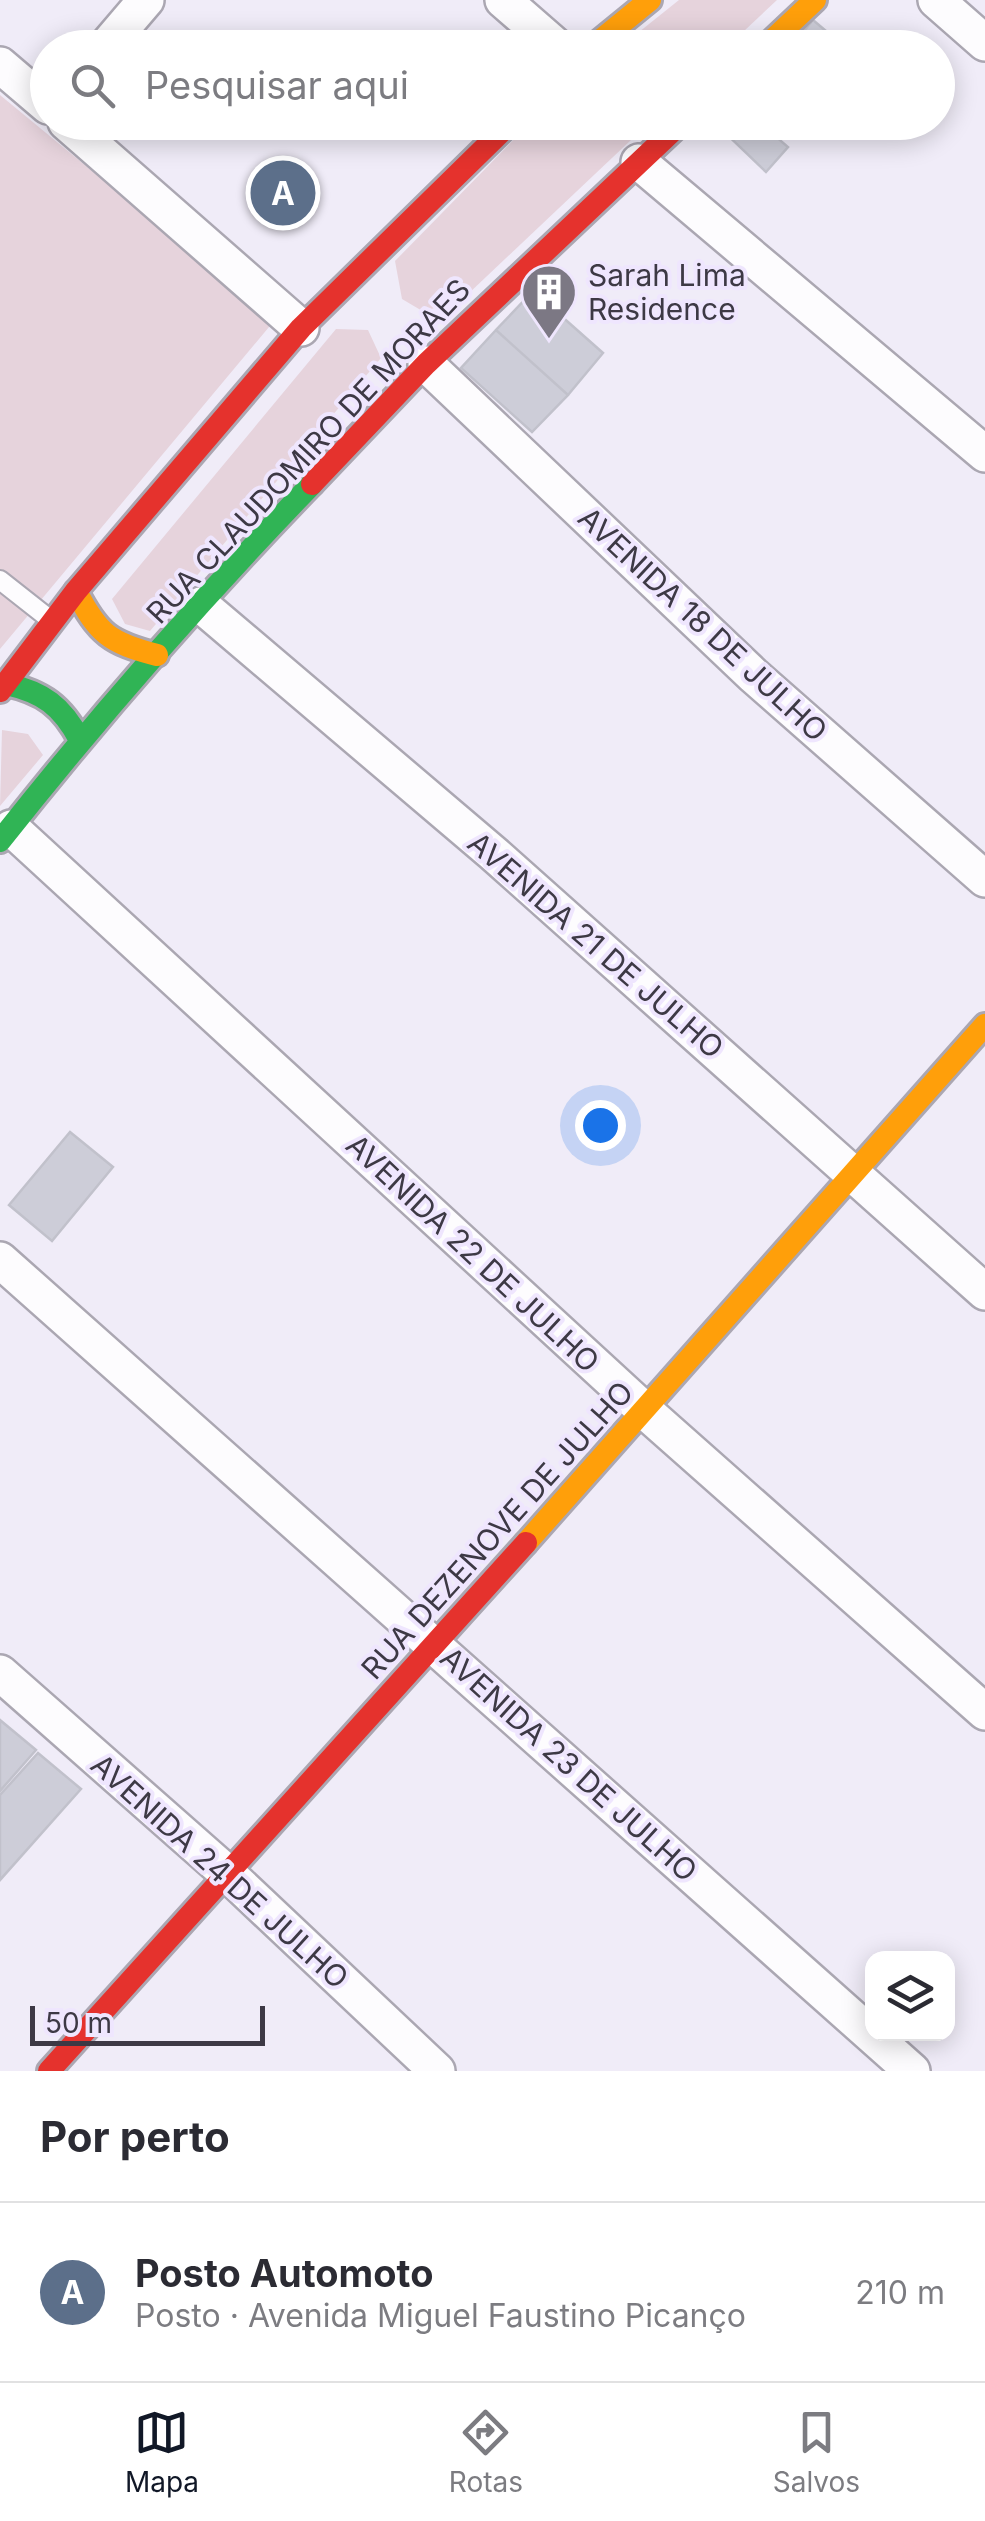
<!DOCTYPE html>
<html lang="pt">
<meta charset="utf-8">
<style>
:root{--surface:#fff;--page:#f2f2f3;--text:#2b2b33;--muted:#7c7c81;--line:#e1e1e2;--accent:#111827}
body{margin:0;font-family:Inter,sans-serif;background:var(--page);color:var(--text)}
.controls{position:absolute;right:30px;bottom:30px;display:grid;overflow:hidden;border-radius:20px;box-shadow:0 5px 25px #0003}
.controls button{width:90px;height:90px;display:grid;place-items:center;padding:0;border:0;border-bottom:2px solid var(--line);background:var(--surface);color:var(--text);font:50px sans-serif}
.scale{position:absolute;left:30px;bottom:25px;width:235px;box-sizing:border-box;padding-left:10px;border:5px solid #3d3945;border-top:0;font-size:28px;line-height:35px;white-space:nowrap;color:#3d3945;-webkit-text-stroke:8px #efe6fe;paint-order:stroke}
.you{position:absolute;left:600px;top:1125px;width:35px;height:35px;margin:-25px;border:8px solid #fff;border-radius:50%;background:#1a73e8;box-shadow:0 0 0 15px #1a73e833}
.badge{display:grid;place-items:center;width:65px;height:65px;border-radius:50%;background:var(--accent);color:#fff;font-size:32px;font-weight:700}
.pin{position:absolute;translate:-50% -50%;border:5px solid #fff;box-shadow:0 2px 10px #0006}
.list{margin:0;padding:0;list-style:none}
h2{display:flex;justify-content:space-between;align-items:center;height:130px;margin:0;padding:0 40px;font-size:42px}
h2 small{font-size:32px;font-weight:400;color:var(--muted)}
.list li{display:grid;grid-template-columns:65px 1fr auto;gap:30px;align-items:center;box-sizing:border-box;height:180px;padding:0 40px;border-top:2px solid var(--line)}
.list b{display:block;font-size:38px;white-space:nowrap}
.list p{margin:0;font-size:32px;white-space:nowrap;color:var(--muted)}
.list em{font-size:32px;font-style:normal;color:var(--muted)}
.icon{flex:none;width:55px;height:55px;fill:none;stroke:currentColor;stroke-width:2;stroke-linecap:round;stroke-linejoin:round}
.map{position:relative;flex:none;width:985px;height:2071px;overflow:hidden}
.search{position:absolute;background:var(--surface);box-shadow:0 5px 25px #0003;left:30px;right:30px;top:30px;height:110px;display:flex;align-items:center;gap:25px;box-sizing:border-box;padding:0 35px;border-radius:55px;color:var(--muted);font-size:38px}
.sheet{height:310px;background:var(--surface)}
nav{display:flex;justify-content:space-around;align-items:center;box-sizing:border-box;height:140px;border-top:2px solid var(--line);background:var(--surface);font-size:28px;color:var(--muted)}
nav a{display:grid;justify-items:center;gap:5px}
nav .on{color:var(--accent)}
.map>svg:first-child{display:block}
.green{fill:#e6d3dc}
.building{fill:#cdcdd8;stroke:#c1c1cb;stroke-width:2.5}
.lines{fill:none;stroke-linecap:round;stroke-linejoin:round}
.lane-casing{stroke:#aba7b2;stroke-width:22}
.street-casing{stroke:#aba7b2;stroke-width:40}
.fast-casing{stroke:#aba7b2;stroke-width:28}
.slow-casing{stroke:#aba7b2;stroke-width:28}
.jam-casing{stroke:#aba7b2;stroke-width:28}
.lane{stroke:#fdfcfe;stroke-width:18}
.street{stroke:#fdfcfe;stroke-width:35}
.fast{stroke:#30b455;stroke-width:22}
.slow{stroke:#ff9f0a;stroke-width:22}
.jam{stroke:#e5322d;stroke-width:22}
.labels{text-anchor:middle;dominant-baseline:central;stroke-width:8;stroke-linejoin:round;paint-order:stroke}
.poi-label{font-size:30px;fill:#3d3945;stroke:#efe6fe;text-anchor:start}
.street-label{font-size:30px;fill:#3d3945;stroke:#efe6fe}
</style>
<div class="map">
<svg width="985" height="2071" viewBox="0 0 985 2071">
<rect width="100%" height="100%" fill="#f0ecf8"/>
<path class="green" d="M679,0H777L727,47L619,48Z
M0,95L274,321L0,649Z
M530,123H649L467,295L424,312L402,299L395,261Z
M336,329L368,330L381,358L150,631L125,624L112,599Z
M2,730L28,734L43,755L0,806Z"/>
<path class="building" d="M813,20L846,48H790Z
M723,122H759L788,147L766,172L719,127Z
M533,291L603,353L568,395L496,330Z
M496,330L568,395L532,432L461,368Z
M70,1132L113,1167L52,1241L9,1205Z
M0,1720L36,1750L0,1791Z
M38,1753L81,1789L0,1880V1795Z"/>
<g class="lines">
<g class="lane-casing">
<path id="lane" d="M0,580L52,621"/>
</g>
<g class="street-casing">
<path id="street" d="M503,0L558,48
M936,0L985,43
M105,48L146,0
M0,65L48,106
M66,122L301,328
M639,162L985,454
M426,364L753,675L985,879
M201,605L494,854L985,1292
M11,828L645,1411L985,1712
M0,1260L912,2071
M0,1673L228,1874L437,2071"/>
</g>
<g class="fast-casing">
<path id="fast" d="M6,684C43,692 62,706 80,740
M0,841C98,717 202,598 312,484"/>
</g>
<g class="slow-casing">
<path id="slow" d="M591,48L650,0
M764,48L815,0
M76,591C98,634 110,643 157,655
M526,1543L985,1025"/>
</g>
<g class="jam-casing">
<path id="jam" d="M312,484L426,364L682,122
M0,691L76,591L301,328L511,122
M49,2071L526,1543"/>
</g>
<use href="#lane" class="lane"/>
<use href="#street" class="street"/>
<use href="#fast" class="fast"/>
<use href="#slow" class="slow"/>
<use href="#jam" class="jam"/>
</g>
<defs>
<g id="building-pin" transform="scale(2.875)"><path d="M0 17L-7.5 6A9.5 9.5 0 1 1 7.5 6Z" fill="#7c7884" stroke="#efe6fe"/><path d="M-4-6H4V6H1V3H-1V6H-4ZM-2.5-4.3h1.7v1.8h-1.7ZM.8-4.3h1.7v1.8H.8ZM-2.5-1h1.7V.8h-1.7ZM.8-1h1.7V.8H.8Z" fill="#fff"/></g>
</defs>
<g fill-rule="evenodd">
<use href="#building-pin" x="549" y="292"/>
</g>
<g class="labels">
<g class="poi-label">
<text x="588" y="275">Sarah Lima<tspan x="588" dy="34">Residence</tspan></text>
</g>
<g class="street-label">
<text transform="translate(308 451) rotate(-47)">RUA CLAUDOMIRO DE MORAES</text>
<text transform="translate(703 624) rotate(43)">AVENIDA 18 DE JULHO</text>
<text transform="translate(596 945) rotate(41)">AVENIDA 21 DE JULHO</text>
<text transform="translate(473 1253) rotate(43)">AVENIDA 22 DE JULHO</text>
<text transform="translate(497 1530) rotate(-48)">RUA DEZENOVE DE JULHO</text>
<text transform="translate(569 1764) rotate(42)">AVENIDA 23 DE JULHO</text>
<text transform="translate(220 1871) rotate(42)">AVENIDA 24 DE JULHO</text>
</g>
</g>
</svg>
<div class="controls">
<button><svg class="icon" aria-label="layers" viewBox="0 0 24 24"><path d="M12 4l9 5-9 5-9-5zM3 14l9 5 9-5"/></svg></button>
</div>
<div class="scale">50 m</div>
<div class="you"></div>
<div class="pin badge" style="left:283px;top:193px;background:#5c6f8a">A</div>
<div class="search"><svg class="icon" aria-label="search" viewBox="0 0 24 24"><circle cx="10" cy="10" r="6"/><path d="M15 15l6 6"/></svg>Pesquisar aqui</div>
</div>
<section class="sheet">
<h2>Por perto<small></small></h2>
<ul class="list">
<li><span class="badge" style="background:#5c6f8a">A</span><div><b>Posto Automoto</b><p>Posto · Avenida Miguel Faustino Picanço</p></div><em>210 m</em></li>
</ul>
</section>
<nav>
<a class="on"><svg class="icon" aria-label="map" viewBox="0 0 24 24"><path d="M3 6l6-2 6 2 6-2v14l-6 2-6-2-6 2zM9 4v14M15 6v14"/></svg>Mapa</a>
<a><svg class="icon" aria-label="directions" viewBox="0 0 24 24"><path d="M12 3l9 9-9 9-9-9zM9 14v-3h6M13 9l2 2-2 2"/></svg>Rotas</a>
<a><svg class="icon" aria-label="saved" viewBox="0 0 24 24"><path d="M7 4h10v16l-5-4-5 4z"/></svg>Salvos</a>
</nav>
